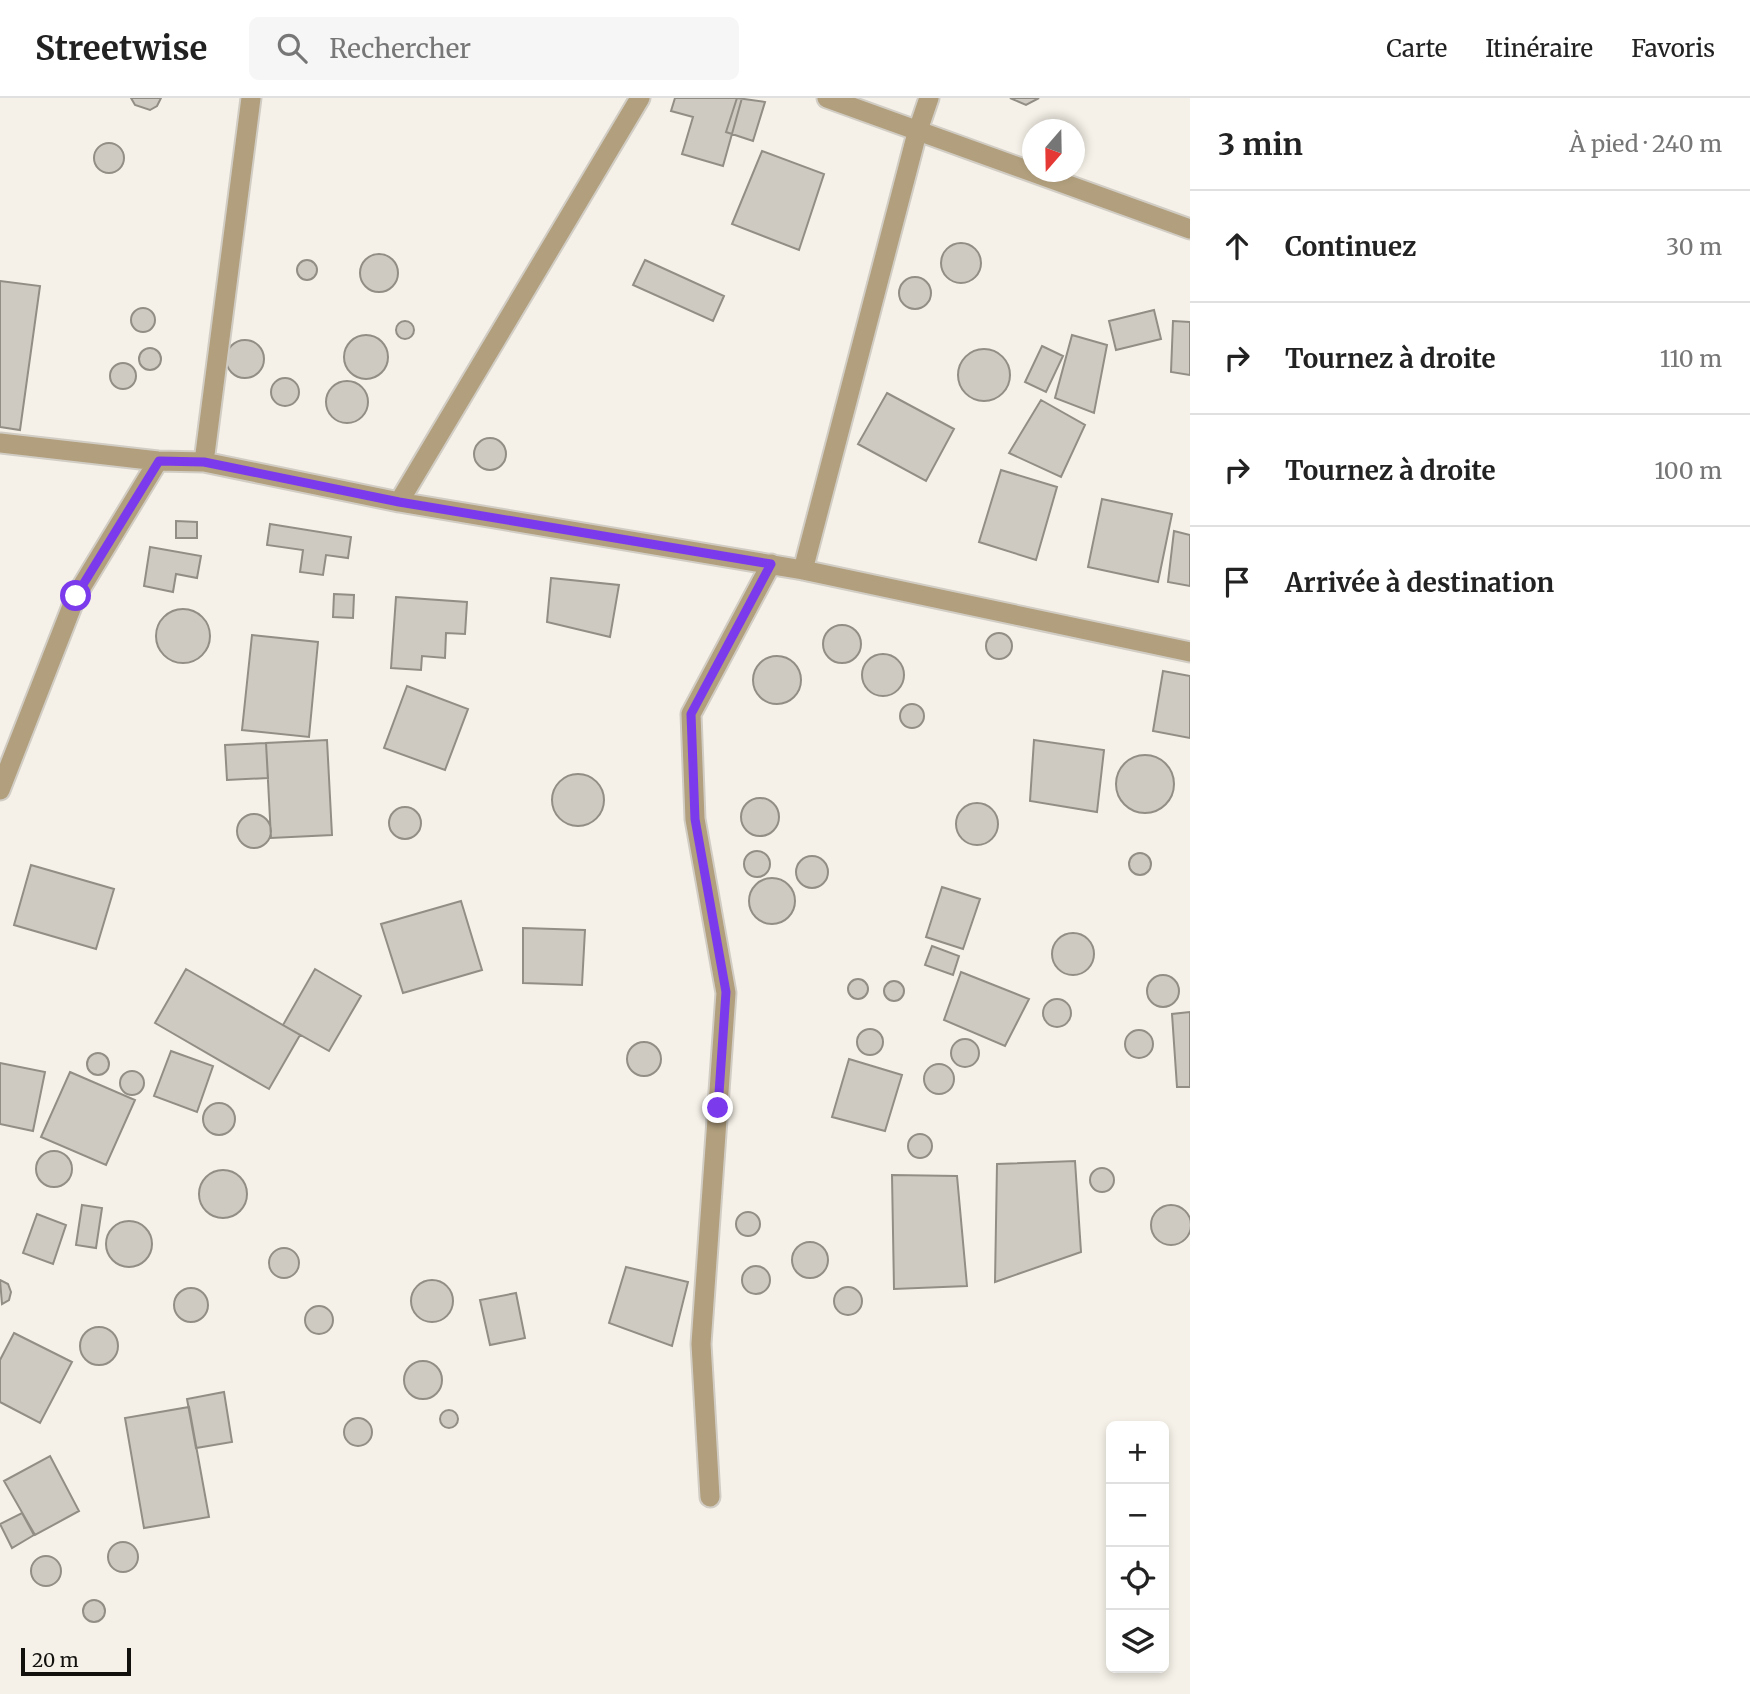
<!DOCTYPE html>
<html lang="fr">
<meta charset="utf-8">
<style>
:root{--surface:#fff;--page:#f6f6f6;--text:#222;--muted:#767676;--line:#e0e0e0}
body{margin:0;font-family:Merriweather,serif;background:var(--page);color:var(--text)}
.controls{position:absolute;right:21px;bottom:21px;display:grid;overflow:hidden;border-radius:10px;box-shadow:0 4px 10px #0003}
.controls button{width:63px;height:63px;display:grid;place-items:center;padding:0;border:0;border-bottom:2px solid var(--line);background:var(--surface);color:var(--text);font:35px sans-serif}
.compass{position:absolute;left:1022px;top:21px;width:63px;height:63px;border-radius:50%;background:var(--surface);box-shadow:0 4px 10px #0003;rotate:200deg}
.scale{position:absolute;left:21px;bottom:18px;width:110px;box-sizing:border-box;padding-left:7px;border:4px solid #12110e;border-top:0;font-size:19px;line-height:24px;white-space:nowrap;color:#12110e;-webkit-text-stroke:5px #f5f1e8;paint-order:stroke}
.stop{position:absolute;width:21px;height:21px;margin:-16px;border:5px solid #7c3aed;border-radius:50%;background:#fff}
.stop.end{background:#7c3aed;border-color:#fff;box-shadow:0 2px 7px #0008}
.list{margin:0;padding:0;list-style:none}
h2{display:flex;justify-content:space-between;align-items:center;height:91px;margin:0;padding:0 28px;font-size:30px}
h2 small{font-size:23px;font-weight:400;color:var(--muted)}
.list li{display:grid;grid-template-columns:46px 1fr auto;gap:21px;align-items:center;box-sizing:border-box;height:112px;padding:0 28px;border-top:2px solid var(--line)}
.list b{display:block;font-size:26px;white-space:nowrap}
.list em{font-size:23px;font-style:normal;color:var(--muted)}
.icon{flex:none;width:38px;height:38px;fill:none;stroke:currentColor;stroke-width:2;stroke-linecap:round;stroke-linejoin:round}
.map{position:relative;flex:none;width:1190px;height:1596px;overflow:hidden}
header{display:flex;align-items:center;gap:42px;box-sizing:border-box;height:98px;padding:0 35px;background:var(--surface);border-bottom:2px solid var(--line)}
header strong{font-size:33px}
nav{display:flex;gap:38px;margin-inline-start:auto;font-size:24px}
.search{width:490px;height:63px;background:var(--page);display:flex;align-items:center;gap:18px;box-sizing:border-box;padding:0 24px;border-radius:10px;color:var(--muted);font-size:26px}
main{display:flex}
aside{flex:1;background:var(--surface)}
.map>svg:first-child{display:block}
.building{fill:#cecac1;stroke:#928e86;stroke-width:2}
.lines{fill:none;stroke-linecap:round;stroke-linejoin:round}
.minor-casing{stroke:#d1cdc5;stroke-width:23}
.minor{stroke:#b19f7d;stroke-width:19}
.route{stroke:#7c3aed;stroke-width:9}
</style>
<header>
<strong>Streetwise</strong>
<div class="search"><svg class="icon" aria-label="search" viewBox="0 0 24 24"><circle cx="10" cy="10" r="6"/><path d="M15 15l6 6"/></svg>Rechercher</div>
<nav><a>Carte</a><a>Itinéraire</a><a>Favoris</a></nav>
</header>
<main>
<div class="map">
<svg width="1190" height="1596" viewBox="0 0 1190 1596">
<rect width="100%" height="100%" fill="#f5f1e8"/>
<path class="building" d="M131,0H161L157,8L150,12L135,7Z
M675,0H742L723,68L682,56L693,19L671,13Z
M737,0L765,4L753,43L726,34Z
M1010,0H1039L1026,7Z
M94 60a15 15 0 1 1 30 0a15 15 0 1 1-30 0Z
M762,53L824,76L799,152L732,126Z
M941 165a20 20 0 1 1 40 0a20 20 0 1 1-40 0Z
M360 175a19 19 0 1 1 38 0a19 19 0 1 1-38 0Z
M645,162L724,198L713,223L633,187Z
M297 172a10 10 0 1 1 20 0a10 10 0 1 1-20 0Z
M899 195a16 16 0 1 1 32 0a16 16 0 1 1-32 0Z
M0,183L40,188L20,332L0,329Z
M131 222a12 12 0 1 1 24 0a12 12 0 1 1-24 0Z
M1154,212L1161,241L1116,252L1109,223Z
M396 232a9 9 0 1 1 18 0a9 9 0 1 1-18 0Z
M1173,223L1190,224V277L1171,274Z
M344 259a22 22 0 1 1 44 0a22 22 0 1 1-44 0Z
M1072,237L1107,247L1094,315L1055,300Z
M226 261a19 19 0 1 1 38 0a19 19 0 1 1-38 0Z
M1042,248L1063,258L1046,294L1025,284Z
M139 261a11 11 0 1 1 22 0a11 11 0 1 1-22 0Z
M958 277a26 26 0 1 1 52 0a26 26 0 1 1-52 0Z
M110 278a13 13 0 1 1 26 0a13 13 0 1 1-26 0Z
M271 294a14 14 0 1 1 28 0a14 14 0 1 1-28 0Z
M326 304a21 21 0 1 1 42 0a21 21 0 1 1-42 0Z
M887,295L954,331L926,383L858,346Z
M1041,302L1085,327L1061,379L1009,355Z
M474 356a16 16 0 1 1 32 0a16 16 0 1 1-32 0Z
M1001,372L1057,389L1036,462L979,444Z
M1102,401L1172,416L1158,484L1088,469Z
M176,423L197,424V440H176Z
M270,426L351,439L348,460L326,457L323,477L300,474L303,452L267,447Z
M1174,433L1190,437V488L1168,484Z
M150,449L201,458L197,480L176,476L173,494L144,488Z
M551,480L619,487L610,539L547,524Z
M334,496L354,497L353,520L333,519Z
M396,499L467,504L465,536L446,535L445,560L422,558L421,572L391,570Z
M156 538a27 27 0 1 1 54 0a27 27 0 1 1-54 0Z
M823 546a19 19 0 1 1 38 0a19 19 0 1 1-38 0Z
M986 548a13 13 0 1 1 26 0a13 13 0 1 1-26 0Z
M252,537L318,544L309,639L242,632Z
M862 577a21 21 0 1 1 42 0a21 21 0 1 1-42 0Z
M753 582a24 24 0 1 1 48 0a24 24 0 1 1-48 0Z
M1163,573L1190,578V640L1153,633Z
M407,588L468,611L445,672L384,650Z
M900 618a12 12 0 1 1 24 0a12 12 0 1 1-24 0Z
M327,642L332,737L271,740L266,645Z
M1034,642L1104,652L1097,714L1030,703Z
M266,645L268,680L227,682L225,647Z
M1116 686a29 29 0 1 1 58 0a29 29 0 1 1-58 0Z
M552 702a26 26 0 1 1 52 0a26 26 0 1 1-52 0Z
M741 719a19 19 0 1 1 38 0a19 19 0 1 1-38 0Z
M956 726a21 21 0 1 1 42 0a21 21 0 1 1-42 0Z
M389 725a16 16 0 1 1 32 0a16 16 0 1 1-32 0Z
M237 733a17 17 0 1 1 34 0a17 17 0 1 1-34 0Z
M744 766a13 13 0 1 1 26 0a13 13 0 1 1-26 0Z
M1129 766a11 11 0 1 1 22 0a11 11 0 1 1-22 0Z
M796 774a16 16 0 1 1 32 0a16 16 0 1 1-32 0Z
M31,767L114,791L96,851L14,827Z
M749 803a23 23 0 1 1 46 0a23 23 0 1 1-46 0Z
M942,789L980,801L963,851L926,839Z
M461,803L482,872L403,895L381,826Z
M523,830L585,832L582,887L523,885Z
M1052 856a21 21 0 1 1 42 0a21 21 0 1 1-42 0Z
M932,848L959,858L953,877L925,867Z
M186,871L300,937L269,991L155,925Z
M315,871L361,898L329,953L283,927Z
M961,874L1029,901L1005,948L944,922Z
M1147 893a16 16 0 1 1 32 0a16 16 0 1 1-32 0Z
M848 891a10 10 0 1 1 20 0a10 10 0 1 1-20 0Z
M884 893a10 10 0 1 1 20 0a10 10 0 1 1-20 0Z
M1043 915a14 14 0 1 1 28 0a14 14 0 1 1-28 0Z
M1190,914V989H1177L1172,916Z
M857 944a13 13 0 1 1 26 0a13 13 0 1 1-26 0Z
M1125 946a14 14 0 1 1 28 0a14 14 0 1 1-28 0Z
M951 955a14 14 0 1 1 28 0a14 14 0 1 1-28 0Z
M627 961a17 17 0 1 1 34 0a17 17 0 1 1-34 0Z
M171,953L213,968L197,1014L154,998Z
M87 966a11 11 0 1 1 22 0a11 11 0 1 1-22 0Z
M849,961L902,977L885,1033L832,1019Z
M0,965L45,974L33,1033L0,1026Z
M924 981a15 15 0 1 1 30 0a15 15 0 1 1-30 0Z
M120 985a12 12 0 1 1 24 0a12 12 0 1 1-24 0Z
M70,974L135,1002L106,1067L41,1039Z
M203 1021a16 16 0 1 1 32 0a16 16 0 1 1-32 0Z
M908 1048a12 12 0 1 1 24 0a12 12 0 1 1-24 0Z
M36 1071a18 18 0 1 1 36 0a18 18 0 1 1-36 0Z
M1075,1063L1081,1154L995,1184L997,1066Z
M1090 1082a12 12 0 1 1 24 0a12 12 0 1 1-24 0Z
M199 1096a24 24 0 1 1 48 0a24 24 0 1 1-48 0Z
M892,1077L957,1078L967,1188L894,1191Z
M82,1107L102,1110L96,1150L76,1147Z
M1151 1127a20 20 0 1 1 40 0a20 20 0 1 1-40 0Z
M736 1126a12 12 0 1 1 24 0a12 12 0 1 1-24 0Z
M37,1116L66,1127L53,1166L23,1155Z
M106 1146a23 23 0 1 1 46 0a23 23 0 1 1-46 0Z
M792 1162a18 18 0 1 1 36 0a18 18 0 1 1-36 0Z
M269 1165a15 15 0 1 1 30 0a15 15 0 1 1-30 0Z
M742 1182a14 14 0 1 1 28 0a14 14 0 1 1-28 0Z
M626,1169L688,1184L672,1248L609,1225Z
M0,1182L8,1186L11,1194L9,1202L2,1206Z
M411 1203a21 21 0 1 1 42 0a21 21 0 1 1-42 0Z
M834 1203a14 14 0 1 1 28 0a14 14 0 1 1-28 0Z
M174 1207a17 17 0 1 1 34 0a17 17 0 1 1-34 0Z
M516,1195L525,1240L490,1247L480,1202Z
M305 1222a14 14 0 1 1 28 0a14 14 0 1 1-28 0Z
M80 1248a19 19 0 1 1 38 0a19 19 0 1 1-38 0Z
M14,1235L72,1264L40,1325L0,1304V1262Z
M404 1282a19 19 0 1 1 38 0a19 19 0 1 1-38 0Z
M224,1294L232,1344L196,1350L187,1301Z
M189,1309L209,1419L144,1430L125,1320Z
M440 1321a9 9 0 1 1 18 0a9 9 0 1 1-18 0Z
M344 1334a14 14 0 1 1 28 0a14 14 0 1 1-28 0Z
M50,1358L79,1413L35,1437L4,1383Z
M22,1415L34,1437L12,1450L0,1426Z
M108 1459a15 15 0 1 1 30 0a15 15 0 1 1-30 0Z
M31 1473a15 15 0 1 1 30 0a15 15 0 1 1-30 0Z
M83 1513a11 11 0 1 1 22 0a11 11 0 1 1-22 0Z"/>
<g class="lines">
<g class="minor-casing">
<path id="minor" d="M827,0L1190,131
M0,345L158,363L204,364L399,404L803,472L1190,554
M204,364L251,0
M399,404L640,0
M803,472L917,35L929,0
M0,692L76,498L158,363
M710,1399L701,1246L726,895L695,721L691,616L771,466"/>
</g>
<use href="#minor" class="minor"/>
</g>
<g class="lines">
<path class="route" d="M76,498L159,363L204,364L399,404L771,466L691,616L695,721L726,894L718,1010"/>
</g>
</svg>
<div class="controls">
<button>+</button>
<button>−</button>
<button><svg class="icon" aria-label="locate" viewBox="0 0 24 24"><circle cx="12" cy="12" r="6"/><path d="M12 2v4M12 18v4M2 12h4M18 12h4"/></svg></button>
<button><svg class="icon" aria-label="layers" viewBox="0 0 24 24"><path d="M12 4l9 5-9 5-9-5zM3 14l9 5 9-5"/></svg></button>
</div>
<svg class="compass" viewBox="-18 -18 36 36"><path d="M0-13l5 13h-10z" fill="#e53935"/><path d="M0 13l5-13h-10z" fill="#767676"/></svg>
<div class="scale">20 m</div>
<div class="stop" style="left:76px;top:498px"></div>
<div class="stop end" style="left:718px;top:1010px"></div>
</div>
<aside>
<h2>3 min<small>À pied · 240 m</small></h2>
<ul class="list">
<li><svg class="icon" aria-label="ahead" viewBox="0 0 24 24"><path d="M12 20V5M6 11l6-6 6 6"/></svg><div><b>Continuez</b></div><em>30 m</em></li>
<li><svg class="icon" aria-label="right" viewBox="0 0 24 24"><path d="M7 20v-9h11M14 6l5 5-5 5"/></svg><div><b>Tournez à droite</b></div><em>110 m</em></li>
<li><svg class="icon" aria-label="right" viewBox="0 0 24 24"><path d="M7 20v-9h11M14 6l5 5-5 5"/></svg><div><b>Tournez à droite</b></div><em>100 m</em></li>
<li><svg class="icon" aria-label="arrive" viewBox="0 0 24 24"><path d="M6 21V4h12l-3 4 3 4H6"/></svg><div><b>Arrivée à destination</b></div></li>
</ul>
</aside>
</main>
